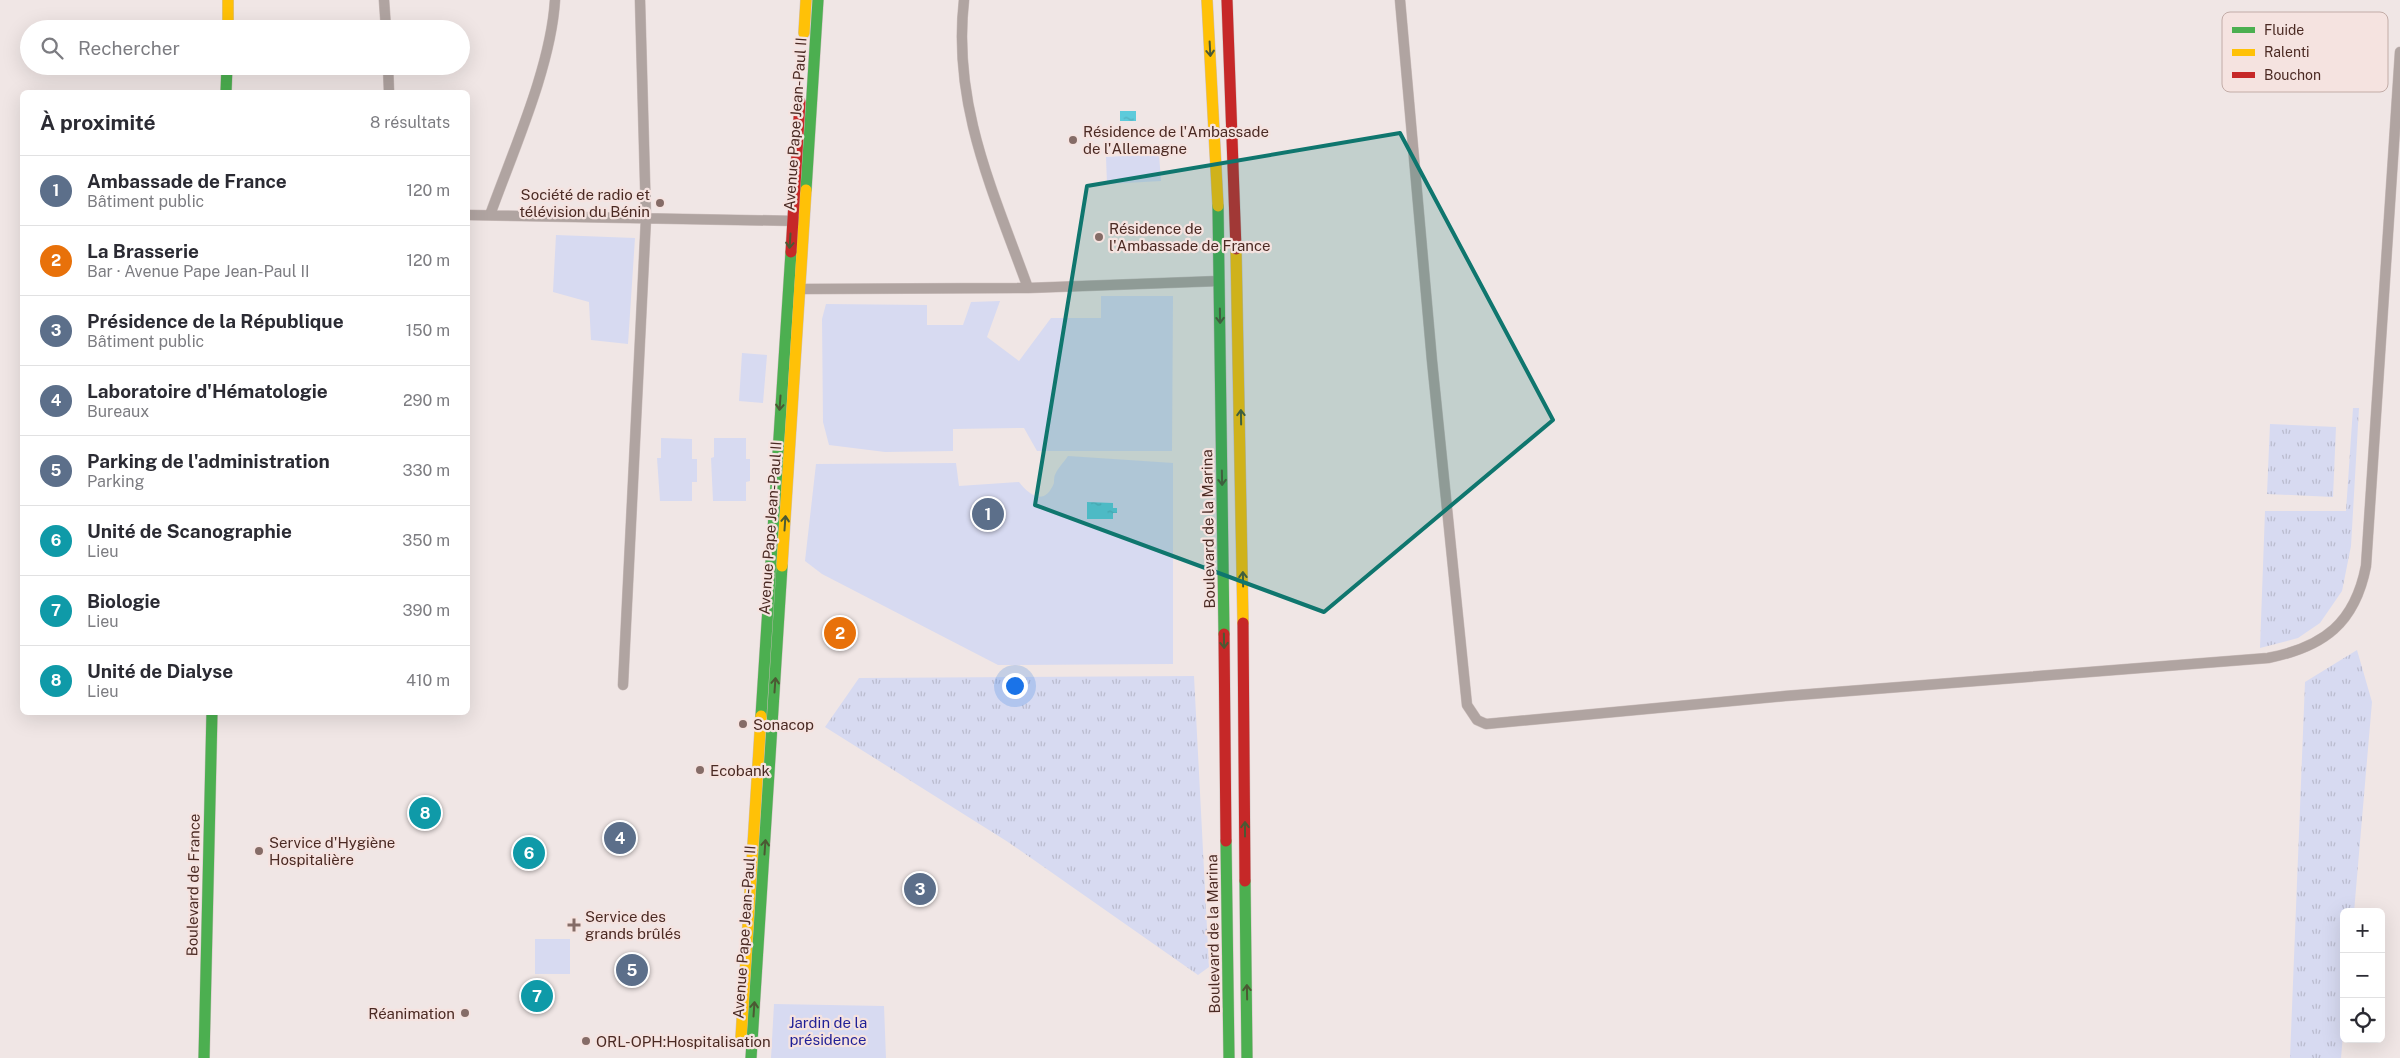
<!DOCTYPE html>
<html lang="fr">
<meta charset="utf-8">
<style>
:root{--surface:#fff;--page:#f2f2f3;--text:#2b2b33;--muted:#7c7c81;--line:#e1e1e2;--accent:#7c3aed}
body{margin:0;font-family:"Public Sans",sans-serif;background:var(--page);color:var(--text)}
.controls{position:absolute;right:15px;bottom:15px;display:grid;overflow:hidden;border-radius:8px;box-shadow:0 5px 20px #0002}
.controls button{width:45px;height:45px;display:grid;place-items:center;padding:0;border:0;border-bottom:1px solid var(--line);background:var(--surface);color:var(--text);font:25px sans-serif}
.you{position:absolute;left:1014px;top:685px;width:18px;height:18px;margin:-12px;border:4px solid #fff;border-radius:50%;background:#1a73e8;box-shadow:0 0 0 8px #1a73e833}
.badge{display:grid;place-items:center;width:32px;height:32px;border-radius:50%;background:var(--accent);color:#fff;font-size:16px;font-weight:700}
.pin{position:absolute;translate:-50% -50%;border:2px solid #fff;box-shadow:0 1px 5px #0006}
.list{margin:0;padding:0;list-style:none}
h2{display:flex;justify-content:space-between;align-items:center;height:65px;margin:0;padding:0 20px;font-size:21px}
h2 small{font-size:16px;font-weight:400;color:var(--muted)}
.list li{display:grid;grid-template-columns:32px 1fr auto;gap:15px;align-items:center;box-sizing:border-box;height:70px;padding:0 20px;border-top:1px solid var(--line)}
.list b{display:block;font-size:19px;white-space:nowrap}
.list p{margin:0;font-size:16px;white-space:nowrap;color:var(--muted)}
.list em{font-size:16px;font-style:normal;color:var(--muted)}
.icon{flex:none;width:28px;height:28px;fill:none;stroke:currentColor;stroke-width:2;stroke-linecap:round;stroke-linejoin:round}
.map{position:relative;flex:none;width:2400px;height:1058px;overflow:hidden}
.search{position:absolute;background:var(--surface);box-shadow:0 5px 20px #0002;left:20px;top:20px;width:450px;height:55px;display:flex;align-items:center;gap:12px;box-sizing:border-box;padding:0 18px;border-radius:28px;color:var(--muted);font-size:19px}
.panel{position:absolute;background:var(--surface);box-shadow:0 5px 20px #0002;left:20px;top:90px;width:450px;height:625px;border-radius:8px}
.map>svg:first-child{display:block}
.grass{fill:url(#grass-tufts)}
.green{fill:#d7daf1}
.water{fill:url(#water-ripples)}
.lines{fill:none;stroke-linecap:round;stroke-linejoin:round}
.street-casing{stroke:#cec1bf;stroke-width:11}
.fast-casing{stroke:#cec1bf;stroke-width:12}
.slow-casing{stroke:#cec1bf;stroke-width:12}
.jam-casing{stroke:#cec1bf;stroke-width:12}
.street{stroke:#b0a4a1;stroke-width:10}
.fast{stroke:#4caf50;stroke-width:11}
.slow{stroke:#ffc107;stroke-width:11}
.jam{stroke:#c62828;stroke-width:11}
.oneway{stroke:#4b5933}
.marked{fill:#0f766e;fill-opacity:0.2;stroke:#0f766e;stroke-width:4;stroke-linejoin:round}
.poi-dot{fill:#856c67;stroke:#f5e3e0;stroke-width:2}
.labels{text-anchor:middle;dominant-baseline:central;stroke-width:4.5;stroke-linejoin:round;paint-order:stroke}
.street-label{font-size:15px;fill:#4b2a23;stroke:#f5e3e0}
.poi-label{font-size:15px;fill:#4b2a23;stroke:#f5e3e0;text-anchor:start}
.park-label{font-size:15px;fill:#1f1f96;stroke:#f5e3e0}
.key{fill:#f5e3e0;stroke:#c2aca7;stroke-width:1}
.key-label{font-size:14px;fill:#4b2a23}
</style>
<div class="map">
<svg width="2400" height="1058" viewBox="0 0 2400 1058">
<defs>
<pattern id="grass-tufts" width="24" height="20" patternUnits="userSpaceOnUse" patternTransform="scale(1.25)"><rect width="24" height="20" fill="#d7daf1"/><path d="M3 7l-1-3M5 7V3M7 7l1-3M15 17l-1-3M17 17v-4M19 17l1-3" fill="none" stroke="#babbce"/></pattern>
<pattern id="water-ripples" width="26" height="14" patternUnits="userSpaceOnUse" patternTransform="scale(1.25)"><rect width="26" height="14" fill="#5dcbdb"/><path d="M2 4q2-2 4 0t4 0M15 11q2-2 4 0t4 0" fill="none" stroke="#52aebc"/></pattern>
</defs>
<rect width="100%" height="100%" fill="#f0e6e5"/>
<path class="grass" d="M2353,408H2359L2351,546L2342,591L2320,623L2298,638L2260,648L2265,511H2346Z
M2270,424L2336,427L2333,497L2267,494Z
M2357,650L2372,702L2354,912H2344V1023L2341,1058H2290L2305,682Z
M1194,676L1209,967L1198,975L1008,842L825,727L859,678Z"/>
<path class="green" d="M1159,154L1161,181L1107,184L1106,157Z
M556,235L635,238L628,344L591,340L589,302L553,292Z
M1101,296H1173L1172,451H1037L1024,428L953,429V451L885,452L829,445L823,422L822,319L826,304L927,305V325H963L971,302L1000,301L987,337L1019,361L1051,318H1101Z
M742,353L767,355L763,403L739,401Z
M661,438L692,439V459H697V482H692V501H660L657,458H661Z
M714,438H746V459H750V481L746,482V501H713L711,458L714,457Z
M1068,456L1173,463V664L998,665L822,574L805,561L816,464L956,463L959,486L1019,482C1030,496 1045,506 1054,483C1054,483 1054,476 1055,475C1057,469 1064,462 1068,456Z
M535,939H570V974H535Z
M774,1004L884,1006L886,1058H771Z"/>
<path class="water" d="M1120,111H1136V121H1120Z
M1087,502L1113,503V508H1117V513H1113V519H1087Z"/>
<g class="lines">
<g class="street-casing">
<path id="street" d="M384,0L386,29
M964,0C952,105 993,191 1028,288
M1400,0L1432,361L1467,705L1477,720L1486,724L1785,696L2268,658C2324,647 2355,623 2366,566L2400,52
M388,66L389,92
M468,215L797,221
M490,215C513,151 551,67 555,0
M799,289L1028,288L1219,281
M623,685L646,218L640,0"/>
</g>
<g class="fast-casing">
<path id="fast" d="M226,92L227,66
M806,190L818,0
M1218,206L1224,634
M761,716L791,252
M1226,841L1229,1058
M1245,881L1247,1058
M204,1058L212,712
M751,1058L782,566"/>
</g>
<g class="slow-casing">
<path id="slow" d="M228,0V29
M1207,0L1218,206
M804,33L806,0
M1236,249L1243,623
M782,566L806,190
M741,1038L761,716"/>
</g>
<g class="jam-casing">
<path id="jam" d="M1227,0L1236,249
M791,252L800,102
M1243,623L1245,881
M1224,634L1226,841"/>
</g>
<use href="#street" class="street"/>
<use href="#fast" class="fast"/>
<use href="#slow" class="slow"/>
<use href="#jam" class="jam"/>
</g>
<defs><path id="oneway-shaft" d="M-6 0H5M1.5-3L5.5 0L1.5 3" fill="none" stroke-width="1.6" stroke-linecap="round" stroke-linejoin="round" transform="scale(1.25)"/></defs>
<g class="oneway">
<use href="#oneway-shaft" transform="translate(1210 49) rotate(87)"/>
<use href="#oneway-shaft" transform="translate(790 241) rotate(94)"/>
<use href="#oneway-shaft" transform="translate(1220 316) rotate(89)"/>
<use href="#oneway-shaft" transform="translate(780 403) rotate(94)"/>
<use href="#oneway-shaft" transform="translate(1241 417) rotate(-91)"/>
<use href="#oneway-shaft" transform="translate(1222 478) rotate(89)"/>
<use href="#oneway-shaft" transform="translate(785 523) rotate(-86)"/>
<use href="#oneway-shaft" transform="translate(1243 579) rotate(-91)"/>
<use href="#oneway-shaft" transform="translate(1224 641) rotate(89)"/>
<use href="#oneway-shaft" transform="translate(775 685) rotate(-86)"/>
<use href="#oneway-shaft" transform="translate(1245 829) rotate(-90)"/>
<use href="#oneway-shaft" transform="translate(765 847) rotate(-86)"/>
<use href="#oneway-shaft" transform="translate(1247 992) rotate(-91)"/>
<use href="#oneway-shaft" transform="translate(754 1009) rotate(-86)"/>
</g>
<path class="marked" d="M1400,133L1553,420L1324,612L1035,505L1087,186Z"/>
<g class="poi-dot">
<circle cx="1073" cy="140" r="5"/>
<circle cx="660" cy="203" r="5"/>
<circle cx="1099" cy="237" r="5"/>
<circle cx="743" cy="724" r="5"/>
<circle cx="700" cy="770" r="5"/>
<circle cx="259" cy="851" r="5"/>
<path d="M571.5 917.5h5v5h5v5h-5v5h-5v-5h-5v-5h5z"/>
<circle cx="465" cy="1013" r="5"/>
<circle cx="586" cy="1041" r="5"/>
</g>
<g class="labels">
<g class="street-label">
<text transform="translate(795 124) rotate(-86)">Avenue Pape Jean-Paul II</text>
<text transform="translate(770 528) rotate(-86)">Avenue Pape Jean-Paul II</text>
<text transform="translate(1208 529) rotate(-91)">Boulevard de la Marina</text>
<text transform="translate(193 885) rotate(-89)">Boulevard de France</text>
<text transform="translate(744 932) rotate(-86)">Avenue Pape Jean-Paul II</text>
<text transform="translate(1213 934) rotate(-91)">Boulevard de la Marina</text>
</g>
<g class="poi-label">
<text x="1083" y="131">Résidence de l'Ambassade<tspan x="1083" dy="17">de l'Allemagne</tspan></text>
<text x="650" y="194" text-anchor="end">Société de radio et<tspan x="650" dy="17">télévision du Bénin</tspan></text>
<text x="1109" y="228">Résidence de<tspan x="1109" dy="17">l'Ambassade de France</tspan></text>
<text x="753" y="724">Sonacop</text>
<text x="710" y="770">Ecobank</text>
<text x="269" y="842">Service d'Hygiène<tspan x="269" dy="17">Hospitalière</tspan></text>
<text x="585" y="916">Service des<tspan x="585" dy="17">grands brûlés</tspan></text>
<text x="455" y="1013" text-anchor="end">Réanimation</text>
<text x="596" y="1041">ORL-OPH:Hospitalisation</text>
</g>
<g class="park-label">
<text x="828" y="1022">Jardin de la<tspan x="828" dy="17">présidence</tspan></text>
</g>
</g>
<rect x="2222" y="12" width="166" height="80" rx="8" class="key"/>
<rect x="2232" y="27" width="23" height="6" fill="#4caf50"/>
<rect x="2232" y="49" width="23" height="7" fill="#ffc107"/>
<rect x="2232" y="72" width="23" height="6" fill="#c62828"/>
<g class="key-label">
<text x="2264" y="35">Fluide</text>
<text x="2264" y="57">Ralenti</text>
<text x="2264" y="80">Bouchon</text>
</g>
</svg>
<div class="controls">
<button>+</button>
<button>−</button>
<button><svg class="icon" aria-label="locate" viewBox="0 0 24 24"><circle cx="12" cy="12" r="6"/><path d="M12 2v4M12 18v4M2 12h4M18 12h4"/></svg></button>
</div>
<div class="you"></div>
<div class="pin badge" style="left:988px;top:514px;background:#5c6f8a">1</div>
<div class="pin badge" style="left:840px;top:633px;background:#e8710a">2</div>
<div class="pin badge" style="left:920px;top:889px;background:#5c6f8a">3</div>
<div class="pin badge" style="left:620px;top:838px;background:#5c6f8a">4</div>
<div class="pin badge" style="left:632px;top:970px;background:#5c6f8a">5</div>
<div class="pin badge" style="left:529px;top:853px;background:#0f9aa8">6</div>
<div class="pin badge" style="left:537px;top:996px;background:#0f9aa8">7</div>
<div class="pin badge" style="left:425px;top:813px;background:#0f9aa8">8</div>
<div class="search"><svg class="icon" aria-label="search" viewBox="0 0 24 24"><circle cx="10" cy="10" r="6"/><path d="M15 15l6 6"/></svg>Rechercher</div>
<section class="panel">
<h2>À proximité<small>8 résultats</small></h2>
<ul class="list">
<li><span class="badge" style="background:#5c6f8a">1</span><div><b>Ambassade de France</b><p>Bâtiment public</p></div><em>120 m</em></li>
<li><span class="badge" style="background:#e8710a">2</span><div><b>La Brasserie</b><p>Bar · Avenue Pape Jean-Paul II</p></div><em>120 m</em></li>
<li><span class="badge" style="background:#5c6f8a">3</span><div><b>Présidence de la République</b><p>Bâtiment public</p></div><em>150 m</em></li>
<li><span class="badge" style="background:#5c6f8a">4</span><div><b>Laboratoire d'Hématologie</b><p>Bureaux</p></div><em>290 m</em></li>
<li><span class="badge" style="background:#5c6f8a">5</span><div><b>Parking de l'administration</b><p>Parking</p></div><em>330 m</em></li>
<li><span class="badge" style="background:#0f9aa8">6</span><div><b>Unité de Scanographie</b><p>Lieu</p></div><em>350 m</em></li>
<li><span class="badge" style="background:#0f9aa8">7</span><div><b>Biologie</b><p>Lieu</p></div><em>390 m</em></li>
<li><span class="badge" style="background:#0f9aa8">8</span><div><b>Unité de Dialyse</b><p>Lieu</p></div><em>410 m</em></li>
</ul>
</section>
</div>
